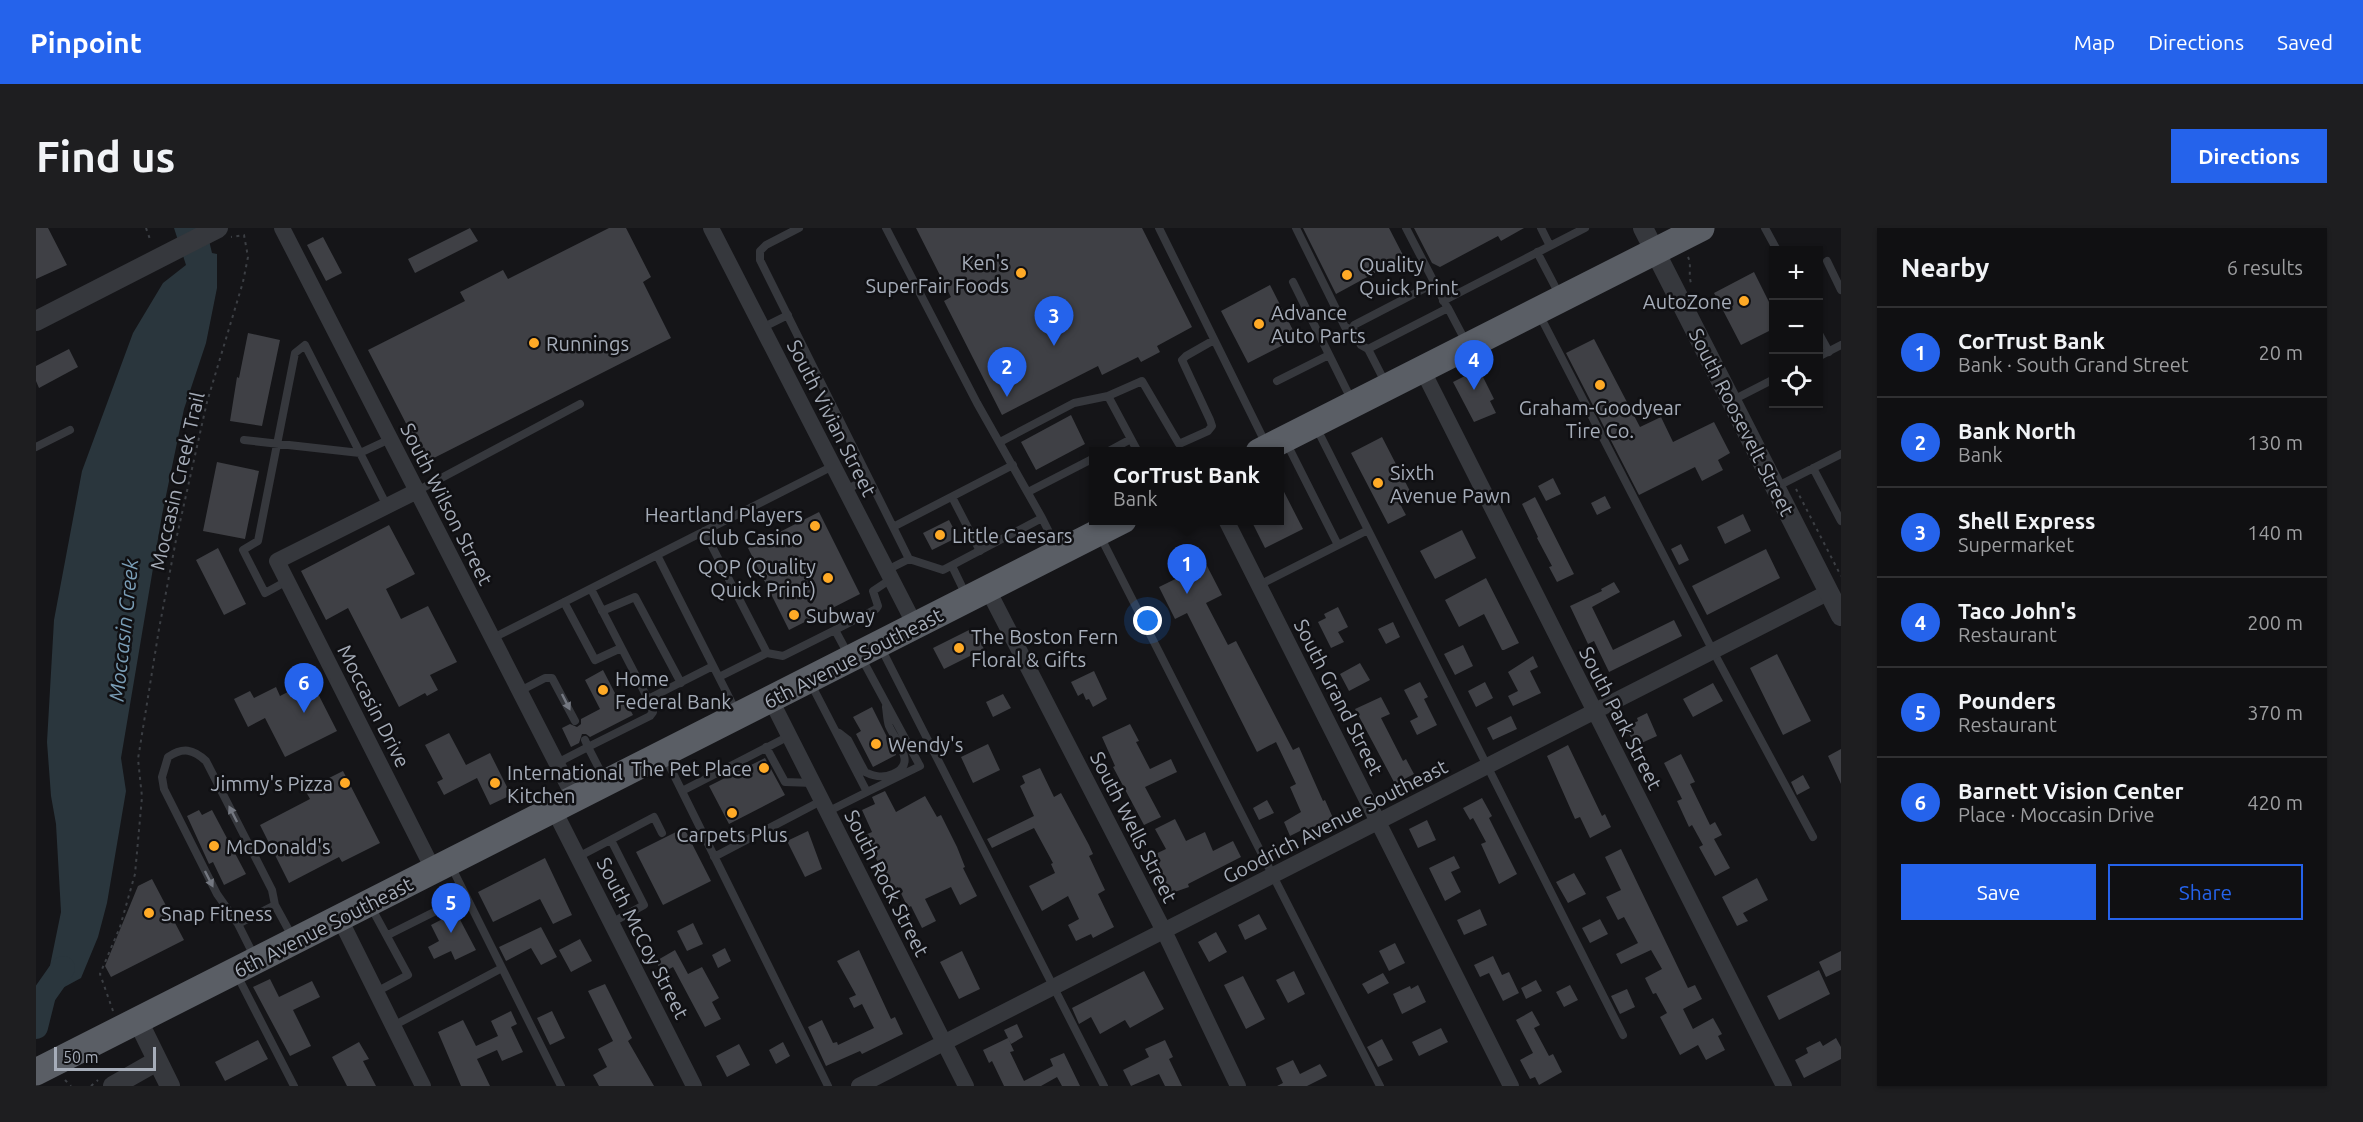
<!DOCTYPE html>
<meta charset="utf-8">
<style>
:root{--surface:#101012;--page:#1e1e20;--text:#f1f3f6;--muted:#9c9d9f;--line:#303032;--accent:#2563eb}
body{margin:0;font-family:Ubuntu,sans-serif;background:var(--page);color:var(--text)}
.controls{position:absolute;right:18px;top:18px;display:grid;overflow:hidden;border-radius:0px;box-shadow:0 2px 4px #0004}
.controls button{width:54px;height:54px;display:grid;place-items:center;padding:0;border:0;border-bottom:2px solid var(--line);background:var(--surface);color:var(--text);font:30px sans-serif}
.scale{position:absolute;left:18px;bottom:15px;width:102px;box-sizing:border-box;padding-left:6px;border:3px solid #a6adb9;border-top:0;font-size:16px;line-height:21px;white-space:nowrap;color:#a6adb9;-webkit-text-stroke:4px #101013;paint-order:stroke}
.you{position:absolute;left:1112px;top:393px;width:21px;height:21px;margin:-15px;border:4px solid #fff;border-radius:50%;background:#1a73e8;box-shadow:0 0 0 9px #1a73e833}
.badge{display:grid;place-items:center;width:39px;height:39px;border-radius:50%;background:var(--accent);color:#fff;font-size:20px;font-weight:700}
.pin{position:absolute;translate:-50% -50px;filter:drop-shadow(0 2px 3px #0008)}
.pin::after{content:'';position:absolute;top:32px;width:21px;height:18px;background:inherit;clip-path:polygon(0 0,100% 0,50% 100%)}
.popup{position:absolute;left:1053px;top:219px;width:195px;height:78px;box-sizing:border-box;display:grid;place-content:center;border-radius:0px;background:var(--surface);filter:drop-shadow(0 2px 4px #0005);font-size:20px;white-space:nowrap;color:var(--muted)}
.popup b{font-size:22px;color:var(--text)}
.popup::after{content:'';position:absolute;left:50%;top:100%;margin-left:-12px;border:12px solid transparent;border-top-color:var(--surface)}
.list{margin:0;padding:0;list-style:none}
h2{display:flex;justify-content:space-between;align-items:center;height:78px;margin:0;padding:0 24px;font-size:26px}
h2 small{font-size:20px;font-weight:400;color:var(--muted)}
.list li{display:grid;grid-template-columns:39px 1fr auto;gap:18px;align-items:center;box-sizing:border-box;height:90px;padding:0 24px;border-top:2px solid var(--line)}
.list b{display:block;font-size:22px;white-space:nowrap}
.list p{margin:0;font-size:20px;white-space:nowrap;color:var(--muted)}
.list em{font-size:20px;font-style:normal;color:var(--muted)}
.actions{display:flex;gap:12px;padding:18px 24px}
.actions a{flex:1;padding:14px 0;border:2px solid var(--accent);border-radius:0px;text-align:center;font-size:21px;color:var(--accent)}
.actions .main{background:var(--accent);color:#fff}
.icon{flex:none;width:33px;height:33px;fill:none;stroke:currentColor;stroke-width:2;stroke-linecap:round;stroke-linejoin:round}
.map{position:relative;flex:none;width:1805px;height:858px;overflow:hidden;border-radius:0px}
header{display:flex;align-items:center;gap:36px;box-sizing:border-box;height:84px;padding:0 30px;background:var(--accent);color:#fff}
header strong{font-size:28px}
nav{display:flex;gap:33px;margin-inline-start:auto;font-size:21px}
.intro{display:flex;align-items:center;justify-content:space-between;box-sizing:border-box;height:144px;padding:0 36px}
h1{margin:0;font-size:42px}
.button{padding:15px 27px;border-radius:0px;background:var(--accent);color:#fff;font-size:21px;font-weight:700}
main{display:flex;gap:36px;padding:0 36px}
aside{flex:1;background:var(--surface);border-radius:0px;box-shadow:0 2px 4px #0004}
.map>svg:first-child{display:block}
.water{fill:#2a363d}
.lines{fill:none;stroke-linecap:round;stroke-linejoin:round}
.river{stroke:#2a363d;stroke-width:24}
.building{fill:#3f4045}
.path{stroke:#3c3f44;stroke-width:2;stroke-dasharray:3 4.5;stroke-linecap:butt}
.service{stroke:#36383d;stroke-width:8}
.minor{stroke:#36383d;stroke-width:16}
.tertiary{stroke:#36383d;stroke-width:20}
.trunk{stroke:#5a5e65;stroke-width:27}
.oneway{fill:#747881}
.poi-dot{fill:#ffaa26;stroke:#101013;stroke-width:2}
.labels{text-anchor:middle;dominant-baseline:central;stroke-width:5;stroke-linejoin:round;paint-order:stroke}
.poi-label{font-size:20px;fill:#a6adb9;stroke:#101013;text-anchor:start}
.street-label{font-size:20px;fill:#a6adb9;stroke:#101013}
.water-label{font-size:21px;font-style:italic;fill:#7a9eb7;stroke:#101013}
</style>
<header>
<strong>Pinpoint</strong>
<nav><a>Map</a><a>Directions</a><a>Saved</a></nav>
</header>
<div class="intro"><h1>Find us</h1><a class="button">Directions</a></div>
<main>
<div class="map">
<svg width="1805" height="858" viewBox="0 0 1805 858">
<rect width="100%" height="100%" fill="#151518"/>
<path class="water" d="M138,0H170L176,25L181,26V60L170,115L148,181L126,287L85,530L90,563L71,675L62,709L45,750L21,763L8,767L25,684L20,596L15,568L11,514L18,392L46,243L97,105L127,55L150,37Z"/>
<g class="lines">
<path class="river" d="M0,799L8,767L27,740"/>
</g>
<path class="building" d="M0,0H12L31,37L0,51Z
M434,0L442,13L379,45L372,31Z
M573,0H590L615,49L607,54L635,110L390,234L332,122L429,73L424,64L467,42L472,51Z
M880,0H1106L1156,99L1121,118L1124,124L1105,134L1102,129L1066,147L1062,138L966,187L908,73L915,69Z
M1267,0H1353L1368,29L1300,66Z
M1378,0H1488L1465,13L1462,8L1404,39L1396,35Z
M287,9L306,45L290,53L271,17Z
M1718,44L1737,82V101L1705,117L1678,65Z
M1234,57L1261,110L1212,135L1185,83Z
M212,105L244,112L226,198L194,193L201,149L203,150Z
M1558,111L1604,199L1625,189L1637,214L1678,194L1694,225L1682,232L1687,242L1666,253L1659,239L1603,267L1530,125Z
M33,121L42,139L3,160L0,153V138Z
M1443,141L1458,171L1454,173L1460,185L1438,194L1417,154Z
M1035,187L1049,216L1000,242L985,214Z
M1346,209L1377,269L1364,276L1370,287L1352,296L1315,225Z
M181,234L223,243L209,311L167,303Z
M1517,250L1525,266L1510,273L1502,258Z
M1244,256L1267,301L1229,320L1215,292H1244Z
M1569,268L1575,280L1561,287L1555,275Z
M1499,269L1538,346L1521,354L1513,339L1516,338L1501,310L1502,309L1486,276Z
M783,284L824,366L753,402L712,320Z
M1707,286L1715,303L1689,316L1681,299Z
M913,292L922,309L896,322L887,305Z
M353,297L379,346L350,361L365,391L392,378L421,434L394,447L402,462L391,468L389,465L363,479L312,380L290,392L265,343Z
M1426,302L1440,330L1399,351L1384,323Z
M1645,316L1653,332L1643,337L1635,321Z
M182,320L210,376L188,387L160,332Z
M1730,321L1744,350L1671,387L1656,358Z
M1170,336L1186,367L1170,375L1192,417L1200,413L1257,522L1263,519L1287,573L1289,572L1297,590L1271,602L1270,600L1254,608L1248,594L1265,584L1254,559L1260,556L1240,514L1221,524L1151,385L1139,391L1123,359Z
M1450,350L1483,415L1468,422H1466L1448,386L1423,399L1409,372Z
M1578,354L1584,364L1556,379L1577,422L1638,392L1646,408L1573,444L1558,413L1552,416L1534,378L1566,363L1565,361Z
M1302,379L1312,399L1302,404L1308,414L1295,420L1282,394L1290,390L1288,386Z
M1357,394L1364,409L1350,416L1342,401Z
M937,400L948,421L908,441L897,420Z
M1427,417L1437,438L1419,447L1408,426Z
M1741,426L1775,493L1747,507L1714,440Z
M1497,428L1502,439L1494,443L1505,465L1477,478L1472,468L1482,463L1472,444Z
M1324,435L1334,452L1313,463L1304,446Z
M567,442L582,471L587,468L597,487L554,509L550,506H546L543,515L535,519L526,500L534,496L541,499L545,496V491L564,481L549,452Z
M1058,443L1071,471L1057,479L1053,471L1050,472L1047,465L1042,468L1035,454Z
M275,452L301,503L249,529L229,490L212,499L198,471L214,463L218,470L240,459L244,468Z
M1384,454L1392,469L1388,471L1401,497L1381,507L1374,493L1382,489L1368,462Z
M1449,454L1457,470L1440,479L1432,463Z
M1677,455L1687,473L1657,489L1647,471Z
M967,466L975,480L957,489L950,474Z
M1345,469L1354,486L1345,490L1367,533L1370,531L1378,546L1359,556L1319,481Z
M836,479L860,527L837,539L820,506L825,503L817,489Z
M1611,485L1621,508L1599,518L1590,499L1602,493L1601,490Z
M1475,488L1481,501L1457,512L1451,500Z
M1094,496L1103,513L1100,514L1114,541L1135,531L1141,544L1109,559L1125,589L1108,597L1077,539L1079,538L1066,509Z
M413,505L430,537L454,525L475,567L454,577L441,550L408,567L401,554L407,551L389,517Z
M952,516L964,542L937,555L925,529Z
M1532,517L1566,588L1569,586L1575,599L1554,610L1544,589L1539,591L1511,528Z
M1805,521V556L1792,528Z
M1645,526L1659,554L1654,556L1674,597L1679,594L1686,607L1678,611L1694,640L1679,648L1663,619L1667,617L1656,597L1653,599L1641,573L1646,571L1628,535Z
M729,530L749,567L693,596L673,558Z
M1004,540L1018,569L1025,565L1053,617L1057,626L1053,628L1069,662L1062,666L1078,699L1057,710L1055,706L1040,713L1032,697L1043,691L1032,668L1006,683L993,658L1019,645L1015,636L1017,635L998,600L956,620L951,611L998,588L984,558L989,555L986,548Z
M307,543L344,615L306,634L303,629L253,655L224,597L274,571L269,562Z
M1767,547L1774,560L1761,567L1755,554Z
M849,563L860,584L889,568L901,589L905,587L921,619L929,639L927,640L941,668L924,677L915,659L889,671L900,693L886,700L875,678L872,680L862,659L855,662L829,607L836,604L826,582L839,576L836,569Z
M1446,570L1456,588L1453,590L1481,646L1463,656L1445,616L1450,614L1437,590L1434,592L1427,580Z
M1231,572L1238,585L1223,592L1217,580Z
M163,582L166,587L176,582L210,646L188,657L177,634L173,636L151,588Z
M1139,591L1150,613L1169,604L1177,623L1197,613L1205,629L1152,656L1153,659L1130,667L1123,651L1125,650L1113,629L1130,621L1119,601Z
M1391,592L1400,612L1382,620L1373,601Z
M648,600L675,653L627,677L600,624Z
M772,603L786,641L769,649L751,613Z
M1585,621L1652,760L1659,757L1666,771L1647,781L1657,801L1677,790L1686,806L1682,808L1689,822L1670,832L1662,817L1644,827L1624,789L1631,785L1620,765L1617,766L1609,750L1626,741L1615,722L1585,736L1580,726L1602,715L1588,689L1582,692L1570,669L1585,662L1569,629Z
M1418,628L1424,640L1415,644L1425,664L1409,673L1393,640Z
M509,630L536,687L517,696L504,671L457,694L442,664Z
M1538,645L1550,666L1532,675L1520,654Z
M1721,650L1732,672L1707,685L1712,693L1701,698L1686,669Z
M116,651L148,712L75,749L69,738L102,658Z
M1444,681L1451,697L1428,707L1421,692Z
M420,684L440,722L419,732L415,723L398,731L392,719L403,713L395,697Z
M1223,686L1231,701L1209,712L1202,697Z
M1564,691L1572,706L1554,715L1546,700Z
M657,695L667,716L651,723L641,703Z
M505,699L521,729L505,737L495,720L470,733L463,719Z
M1180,704L1191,724L1173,734L1162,714Z
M544,711L556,733L535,744L523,722Z
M1359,715L1369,735L1353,743L1343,723Z
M689,720L695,733L682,740L676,727Z
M639,722L652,746L666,739L683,770L676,774L685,791L669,799L637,739L626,745L620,733Z
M823,722L855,791L859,789L867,806L826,826L824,823L790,838L772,799L786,792L797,815L801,814L802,817L838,800L826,776L818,780L813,770L820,767L801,733Z
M926,723L944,761L923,771L904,734Z
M1805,723V742L1790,749L1783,734Z
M1457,728L1466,747L1473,744L1483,765L1467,773L1453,745L1444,749L1438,737Z
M1783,742L1794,766L1743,792L1731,768Z
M1108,743L1128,781L1094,800L1089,792L1064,806L1055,789L1043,796L1036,780Z
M1258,743L1269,766L1252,775L1240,752Z
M1347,745L1353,755L1332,766L1326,756Z
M1207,748L1229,791L1210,801L1188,757Z
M234,751L243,769L276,753L284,769L257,782L275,818L254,828L217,759Z
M1500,752L1506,763L1490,771L1485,760Z
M569,756L596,810L592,813L618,858H563L557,847L571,839L562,821L577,813L552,763Z
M1382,757L1390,774L1366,786L1357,766L1374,758L1375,761Z
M1534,757L1542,772L1528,779L1520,764Z
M1591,761L1599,779L1584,786L1575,768Z
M475,783L481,796L475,799L487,824L466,833L461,822L441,831L454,858H425L402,804L427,792L440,818L462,808L455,793Z
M516,783L529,810L514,817L501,790Z
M1496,783L1504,797L1498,800L1513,828L1517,826L1526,844L1503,857L1499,849L1494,851L1484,832L1497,825L1480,792Z
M981,796L987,809L975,816L968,802Z
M1405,800L1412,814L1383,828L1376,814Z
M972,810L978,823L974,824L988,853L1017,838L1014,831L1028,825L1044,858H1026L1021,849L1005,858H968L956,833L953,835L947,822Z
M1800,810L1805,819V831L1768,850L1759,832L1772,825L1770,820L1784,813L1787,818Z
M1346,811L1357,832L1342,839L1331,819Z
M222,812L232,831L189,853L179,834Z
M1129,812L1137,829L1133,831L1146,858H1129L1123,846L1095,858L1087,842L1113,829L1109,821Z
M323,814L333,831L327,833L340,858H311L296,829Z
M747,814L754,828L740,836L733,822Z
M703,816L714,837L691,849L680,828Z
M1257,832L1264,846L1284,836L1291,848L1271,858H1241L1247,855L1240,840Z"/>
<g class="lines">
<path class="path" d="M110,0L115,14
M1652,29C1656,37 1652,46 1655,55
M1760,261L1805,348
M77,783L64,746L84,699L99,646L106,569L102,531L123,401L140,312L171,174L207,54L212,29L208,7L195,9
M29,852L35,858
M55,858L62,852"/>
<path class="service" d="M763,0L730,17L724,23V32L873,331L907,342L1006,290L941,175L850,0
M1123,0L1230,216
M1260,0L1309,99L1317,102
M1370,0L1410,77
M1505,0L1514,18
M1729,0L1741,22
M1501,24L1523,66
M1791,33L1805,62
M1257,54L1316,173
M1407,73L1549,0
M1503,86L1677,423L1777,609
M726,100L752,87
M1782,104L1793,124
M1332,121L1325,117L1317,102L1318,97L1399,55
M1782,129L1805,117
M1241,153L1293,127
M1350,156L1332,121L1412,80L1431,116
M1072,168L1106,153L1143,216L1172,203L1176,198L1174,192L1146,132L1150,128L1178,112
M1695,173L1738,151
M1280,199L1587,807
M208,212L324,225L354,211
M964,214L1038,175L1072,168L1102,224
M1250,214L1302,317
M0,219L34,202
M1071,224L1095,211
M1777,240L1805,293
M1740,259L1805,226
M810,262L832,250
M381,263L544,176
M992,264L1058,230
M916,269L944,323
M1006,290L1022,322
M857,299L977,237
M668,303L731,425
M1064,308L1344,858
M621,327L701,485
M916,338L930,367
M851,342L873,331
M251,353L229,365L207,322L222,313L259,125L269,117L351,278
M1223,357L1332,302
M555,361L612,471L677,438
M528,374L559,432L585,420
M566,383L599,369L645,455
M799,402L840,381L842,378L837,363L855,351
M457,410L797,238
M845,420L1068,858
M683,449L731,425L747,428L799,402L813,428
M775,456L831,564L884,538L825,429
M484,463L509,450H516L539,493
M803,505L812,512L829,544C839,549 847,550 857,546C882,536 860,514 853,498C851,492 851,485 850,479
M730,519L749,554L777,555
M629,529L792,858
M521,535L552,519L549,512
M569,552L552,519L614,488L617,484L612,471
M646,563L753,508
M791,584L831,564
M575,612L608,677L575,695
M542,629L618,589L626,605
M678,629L785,573
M415,638L525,858
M239,677L202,696L181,666L128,561L126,549L132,529C147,519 157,521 170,533L236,662L239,677L257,710
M335,679L372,747L340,764
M202,696L219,730
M352,707L430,668
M201,747L258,858
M357,798L466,740"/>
<path class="minor" d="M246,0L539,571
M675,0L880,399
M1386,141L1748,858
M381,263L241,333L398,643
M1190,292L1475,858
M952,362L1128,703L1202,858
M735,472L930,858
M518,582L658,858
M304,691L387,858
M823,858L1793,364"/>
<path class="tertiary" d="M1607,0L1805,388
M0,93L182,0
M102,793L134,858
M77,858L121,833"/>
<path class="trunk" d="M1223,224L1665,0
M0,844L1087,292"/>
</g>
<defs><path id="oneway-solid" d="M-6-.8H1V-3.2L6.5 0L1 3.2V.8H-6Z" transform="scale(1.5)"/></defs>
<g class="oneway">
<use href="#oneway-solid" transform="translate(530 474) rotate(63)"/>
<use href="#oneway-solid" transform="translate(197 586) rotate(-117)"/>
<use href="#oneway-solid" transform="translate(173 651) rotate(63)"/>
</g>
<g class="poi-dot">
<circle cx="985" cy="45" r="6"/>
<circle cx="1311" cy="47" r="6"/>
<circle cx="1708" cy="73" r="6"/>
<circle cx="1223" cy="96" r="6"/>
<circle cx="498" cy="115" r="6"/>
<circle cx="1564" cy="157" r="6"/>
<circle cx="1342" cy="255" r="6"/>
<circle cx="779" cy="298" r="6"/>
<circle cx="904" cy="307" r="6"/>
<circle cx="792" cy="350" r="6"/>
<circle cx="758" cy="387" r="6"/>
<circle cx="923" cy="420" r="6"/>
<circle cx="567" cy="462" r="6"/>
<circle cx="840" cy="516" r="6"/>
<circle cx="728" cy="540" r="6"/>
<circle cx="309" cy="555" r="6"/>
<circle cx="459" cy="555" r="6"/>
<circle cx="696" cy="585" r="6"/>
<circle cx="178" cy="618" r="6"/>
<circle cx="113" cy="685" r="6"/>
</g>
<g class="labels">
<g class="poi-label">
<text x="973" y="34" text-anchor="end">Ken's<tspan x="973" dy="23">SuperFair Foods</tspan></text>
<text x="1323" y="36">Quality<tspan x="1323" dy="23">Quick Print</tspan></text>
<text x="1696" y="73" text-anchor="end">AutoZone</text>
<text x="1235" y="84">Advance<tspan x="1235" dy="23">Auto Parts</tspan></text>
<text x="510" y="115">Runnings</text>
<text x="1564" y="179" text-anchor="middle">Graham-Goodyear<tspan x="1564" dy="23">Tire Co.</tspan></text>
<text x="1354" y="244">Sixth<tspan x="1354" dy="23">Avenue Pawn</tspan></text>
<text x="767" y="286" text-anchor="end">Heartland Players<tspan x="767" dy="23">Club Casino</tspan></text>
<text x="916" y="307">Little Caesars</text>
<text x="780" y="338" text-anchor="end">QQP (Quality<tspan x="780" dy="23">Quick Print)</tspan></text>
<text x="770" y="387">Subway</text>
<text x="935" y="408">The Boston Fern<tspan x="935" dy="23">Floral &amp; Gifts</tspan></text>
<text x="579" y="450">Home<tspan x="579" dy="23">Federal Bank</tspan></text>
<text x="852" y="516">Wendy's</text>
<text x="716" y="540" text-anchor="end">The Pet Place</text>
<text x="471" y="544">International<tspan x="471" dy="23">Kitchen</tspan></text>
<text x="297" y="555" text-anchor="end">Jimmy's Pizza</text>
<text x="696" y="606" text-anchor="middle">Carpets Plus</text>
<text x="190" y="618">McDonald's</text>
<text x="125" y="685">Snap Fitness</text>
</g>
<g class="street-label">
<text transform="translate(796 190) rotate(63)">South Vivian Street</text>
<text transform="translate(1706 194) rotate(63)">South Roosevelt Street</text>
<text transform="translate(141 253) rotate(-77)">Moccasin Creek Trail</text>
<text transform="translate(411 276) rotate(63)">South Wilson Street</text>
<text transform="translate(817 430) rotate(-27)">6th Avenue Southeast</text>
<text transform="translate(1303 469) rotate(63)">South Grand Street</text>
<text transform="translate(338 478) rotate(63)">Moccasin Drive</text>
<text transform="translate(1585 490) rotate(63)">South Park Street</text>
<text transform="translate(1299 593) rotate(-27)">Goodrich Avenue Southeast</text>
<text transform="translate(1098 599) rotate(63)">South Wells Street</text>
<text transform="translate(851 655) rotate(63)">South Rock Street</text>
<text transform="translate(287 699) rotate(-27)">6th Avenue Southeast</text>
<text transform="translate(607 710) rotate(63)">South McCoy Street</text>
</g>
<g class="water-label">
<text transform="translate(87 402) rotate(-84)">Moccasin Creek</text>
</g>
</g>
</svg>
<div class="controls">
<button>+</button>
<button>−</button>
<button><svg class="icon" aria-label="locate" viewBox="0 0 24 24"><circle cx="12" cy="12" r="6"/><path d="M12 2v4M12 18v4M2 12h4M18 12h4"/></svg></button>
</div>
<div class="scale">50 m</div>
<div class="you"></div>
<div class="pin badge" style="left:1151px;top:366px">1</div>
<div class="popup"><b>CorTrust Bank</b>Bank</div>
<div class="pin badge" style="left:971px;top:169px">2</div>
<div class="pin badge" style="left:1018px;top:118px">3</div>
<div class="pin badge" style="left:1438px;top:162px">4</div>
<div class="pin badge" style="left:415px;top:705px">5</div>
<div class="pin badge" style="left:268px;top:485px">6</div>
</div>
<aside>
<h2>Nearby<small>6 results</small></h2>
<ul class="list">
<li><span class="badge">1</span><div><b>CorTrust Bank</b><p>Bank · South Grand Street</p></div><em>20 m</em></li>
<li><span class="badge">2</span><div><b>Bank North</b><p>Bank</p></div><em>130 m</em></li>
<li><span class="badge">3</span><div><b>Shell Express</b><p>Supermarket</p></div><em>140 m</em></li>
<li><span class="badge">4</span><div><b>Taco John's</b><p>Restaurant</p></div><em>200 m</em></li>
<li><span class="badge">5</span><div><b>Pounders</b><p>Restaurant</p></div><em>370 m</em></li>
<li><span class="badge">6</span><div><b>Barnett Vision Center</b><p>Place · Moccasin Drive</p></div><em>420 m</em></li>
</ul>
<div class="actions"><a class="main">Save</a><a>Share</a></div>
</aside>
</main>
